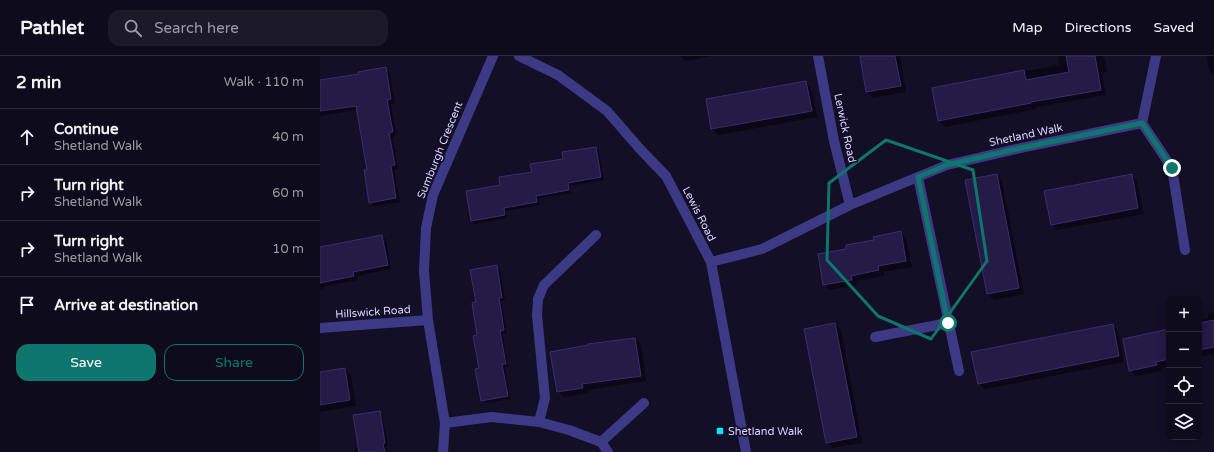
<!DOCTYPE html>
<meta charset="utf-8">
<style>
:root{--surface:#0e0b1c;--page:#1c1929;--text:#f1f3f6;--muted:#9b9ba3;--line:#2e2b3b;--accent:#0f766e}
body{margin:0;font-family:"Varela Round",sans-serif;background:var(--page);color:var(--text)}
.controls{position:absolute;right:12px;bottom:12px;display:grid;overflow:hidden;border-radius:8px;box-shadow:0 2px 10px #0003}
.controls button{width:36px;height:36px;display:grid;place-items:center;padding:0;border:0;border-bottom:1px solid var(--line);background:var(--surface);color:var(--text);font:20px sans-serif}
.stop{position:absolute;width:12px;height:12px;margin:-9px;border:3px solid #0f766e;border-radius:50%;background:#fff}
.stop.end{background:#0f766e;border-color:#fff;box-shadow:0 1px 4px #0008}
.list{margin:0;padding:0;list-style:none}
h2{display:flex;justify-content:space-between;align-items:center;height:52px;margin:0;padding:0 16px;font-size:17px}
h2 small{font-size:13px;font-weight:400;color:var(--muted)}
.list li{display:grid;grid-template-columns:26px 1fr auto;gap:12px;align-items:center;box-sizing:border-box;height:56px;padding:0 16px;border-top:1px solid var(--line)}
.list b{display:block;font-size:15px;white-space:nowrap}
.list p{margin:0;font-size:13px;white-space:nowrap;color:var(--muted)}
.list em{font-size:13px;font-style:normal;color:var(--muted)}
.actions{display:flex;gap:8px;padding:12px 16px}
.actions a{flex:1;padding:9px 0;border:1px solid var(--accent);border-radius:12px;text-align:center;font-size:14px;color:var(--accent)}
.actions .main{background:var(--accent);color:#fff}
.icon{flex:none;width:22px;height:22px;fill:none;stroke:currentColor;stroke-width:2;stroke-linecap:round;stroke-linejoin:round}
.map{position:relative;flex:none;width:894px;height:396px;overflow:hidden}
header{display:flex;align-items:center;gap:24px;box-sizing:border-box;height:56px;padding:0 20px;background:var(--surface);border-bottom:1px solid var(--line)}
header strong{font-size:19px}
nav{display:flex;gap:22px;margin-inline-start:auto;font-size:14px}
.search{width:280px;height:36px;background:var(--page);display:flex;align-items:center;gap:10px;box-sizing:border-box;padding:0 14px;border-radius:12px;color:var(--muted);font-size:15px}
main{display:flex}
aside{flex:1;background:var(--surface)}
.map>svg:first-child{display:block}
.shadow{fill:#0007}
.building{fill:#241b47;stroke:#3b2d73}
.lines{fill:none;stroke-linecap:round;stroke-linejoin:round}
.minor{stroke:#3d3a85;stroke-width:10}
.route{stroke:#0f766e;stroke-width:5}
.marked{fill:none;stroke:#0f766e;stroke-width:3;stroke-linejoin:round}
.poi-dot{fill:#00e5ff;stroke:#130f26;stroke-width:1.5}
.labels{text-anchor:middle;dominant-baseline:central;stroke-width:3.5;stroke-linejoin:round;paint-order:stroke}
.street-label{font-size:11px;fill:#d9d4ff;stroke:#130f26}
.poi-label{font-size:11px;fill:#d9d4ff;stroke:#130f26;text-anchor:start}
</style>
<header>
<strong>Pathlet</strong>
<div class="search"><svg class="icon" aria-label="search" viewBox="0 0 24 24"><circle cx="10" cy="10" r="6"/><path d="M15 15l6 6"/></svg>Search here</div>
<nav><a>Map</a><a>Directions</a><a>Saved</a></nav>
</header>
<main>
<aside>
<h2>2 min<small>Walk · 110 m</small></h2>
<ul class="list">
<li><svg class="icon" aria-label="ahead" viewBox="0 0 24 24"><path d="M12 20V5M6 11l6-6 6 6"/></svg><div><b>Continue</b><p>Shetland Walk</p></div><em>40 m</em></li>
<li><svg class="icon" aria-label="right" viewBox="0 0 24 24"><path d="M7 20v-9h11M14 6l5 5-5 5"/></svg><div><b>Turn right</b><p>Shetland Walk</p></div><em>60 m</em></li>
<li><svg class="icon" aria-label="right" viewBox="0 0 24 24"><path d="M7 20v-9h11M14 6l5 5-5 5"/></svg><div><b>Turn right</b><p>Shetland Walk</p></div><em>10 m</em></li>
<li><svg class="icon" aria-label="arrive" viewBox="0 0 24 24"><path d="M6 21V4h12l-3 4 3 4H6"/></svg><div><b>Arrive at destination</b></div></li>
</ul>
<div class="actions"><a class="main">Save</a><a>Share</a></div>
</aside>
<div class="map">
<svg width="894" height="396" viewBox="0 0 894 396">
<rect width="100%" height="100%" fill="#130f26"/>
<path class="shadow" d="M360,0H392L365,5Z
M541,0H580L586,36L553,42L547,36Z
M738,0H784L787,16L782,17L786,39L716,51V53L625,71L619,65L613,33L739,9Z
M887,0H894V20L889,14Z
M65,12L69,16L75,47L71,48L76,80L72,81L78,113L74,114L80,146L54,150L50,146L49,115L38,54L0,60V25L40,19Z
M486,26L491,32L497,61L398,79L392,73L387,44Z
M276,92L279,95L284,124L250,130L251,137L218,143L219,149L186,155L187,162L155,168L152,165L147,136L181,130Z
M677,119L682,125L704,238L674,244L668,238L647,125Z
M812,119L817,125L824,158L737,174L732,168Z
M580,177L586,182L592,211L564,216V220L536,225L537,229L510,234L504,228L528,194Z
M62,180L66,184L71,213L37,220L38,224L5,230V232L0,233V194Z
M177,210L180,213L185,244L181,245L187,277L183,278L188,310L185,311L190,343L165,347L162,344L157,247Z
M894,256V298L879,301V263L888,262V258Z
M515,268L521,274L542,387L512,392L507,386Z
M792,269L798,274L804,306L665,333L659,328Z
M849,274V310L842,311V315L816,320L810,314Z
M315,283L321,288L326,325L268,334V337L244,341L238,335Z
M25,313L31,319L36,350L0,356V317Z
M59,356L62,359L68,390H66L67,396H34V393L39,392Z"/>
<path class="building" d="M540,0H575L581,30L546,36Z
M746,0H775L781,34L711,46V47L618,65L612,32L704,14L706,24L749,16Z
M66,11L71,43L67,44L73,76L69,77L75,109L71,110L76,142L49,147L44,114H47L36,50L0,55V24L39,18L38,16Z
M486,25L492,55L391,73L386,43Z
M276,91L281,121L248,127L249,134L216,140L217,146L184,152L185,159L151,165L146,135L180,129L179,121L212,116L210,108L243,103L242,96Z
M677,118L699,232L667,238L645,124Z
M812,118L818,152L731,169L724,135Z
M581,175L586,205L558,210L559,214L531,220L532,224L503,229L498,198L526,193V189L554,184L553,181Z
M62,179L68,209L33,216L34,220L0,227V191Z
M177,209L182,242H179L184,274L180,275L186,308H182L188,340L161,345L155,313L159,312L153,280L157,279L152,247L156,246L150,214Z
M894,264V291L879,294V267Z
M515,267L537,381L506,387L484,273Z
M793,268L799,300L658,328L651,296Z
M849,273V303L836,306L837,309L809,315L803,283Z
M315,282L321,320L262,328L263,332L237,336L230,296L268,289V288Z
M25,312L30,344L0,349V316Z
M60,355L65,387L63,388L65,396H39L33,359Z"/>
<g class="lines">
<path class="minor" d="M199,0L238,19L287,55L320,93L346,120L391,206L426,396
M498,0L514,85L530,149
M822,67L852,112L865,194
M598,121L639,315
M391,206L442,193L530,149L627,109L701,92L822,67L836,0
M0,272L108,264
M555,281L628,267
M219,366L225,342L217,259L218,243L224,229L276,179
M125,367L172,361L219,366L249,374L281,386L288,396
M281,386L324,347
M123,396L125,367L108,264L104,215L106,172L113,139L173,0"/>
</g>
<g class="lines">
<path class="route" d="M628,267L598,121L627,109L701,92L822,67L852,112"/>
</g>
<path class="marked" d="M566,84L653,114L667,205L611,283L558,260L507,204L509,127Z"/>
<rect class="poi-dot" x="396" y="371" width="8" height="8" rx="2"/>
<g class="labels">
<g class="street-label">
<text transform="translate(525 72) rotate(78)">Lerwick Road</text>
<text transform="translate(706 79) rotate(-12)">Shetland Walk</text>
<text transform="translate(120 94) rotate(-68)">Sumburgh Crescent</text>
<text transform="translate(379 158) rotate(63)">Lewis Road</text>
<text transform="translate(53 256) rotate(-4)">Hillswick Road</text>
</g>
<g class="poi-label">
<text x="408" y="375">Shetland Walk</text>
</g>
</g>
</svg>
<div class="controls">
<button>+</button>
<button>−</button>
<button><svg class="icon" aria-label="locate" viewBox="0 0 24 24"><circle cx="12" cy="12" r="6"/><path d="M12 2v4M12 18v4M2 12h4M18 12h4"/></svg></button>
<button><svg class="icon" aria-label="layers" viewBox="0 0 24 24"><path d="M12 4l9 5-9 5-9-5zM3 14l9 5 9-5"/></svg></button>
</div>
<div class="stop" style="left:628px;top:267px"></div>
<div class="stop end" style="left:852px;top:112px"></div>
</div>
</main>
